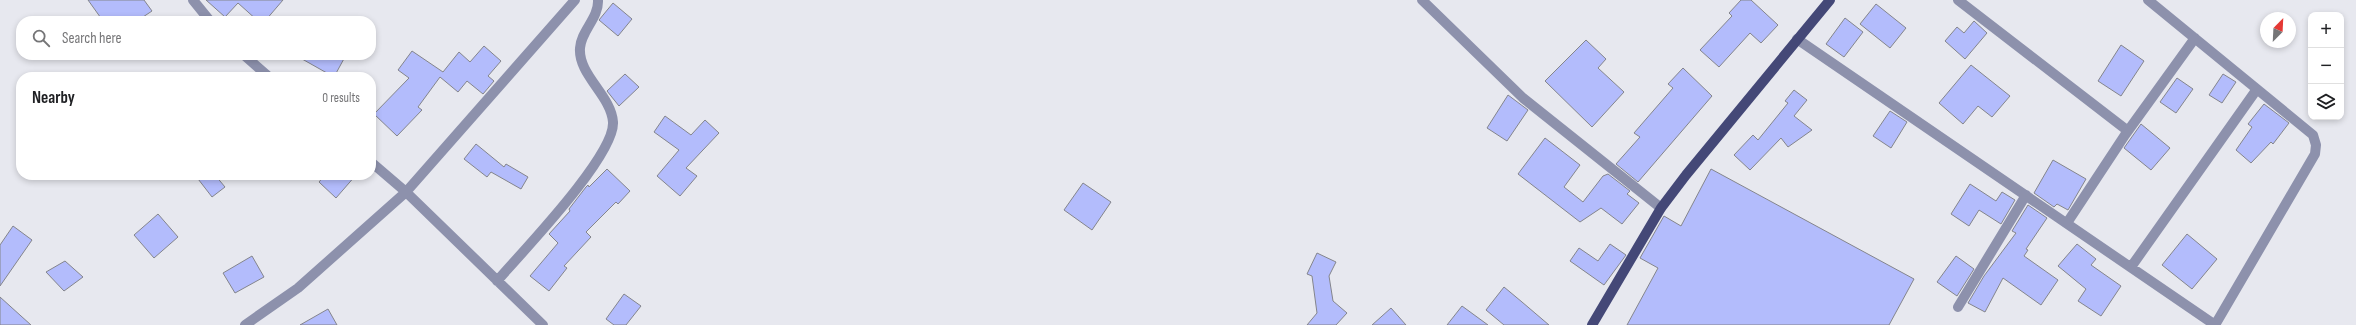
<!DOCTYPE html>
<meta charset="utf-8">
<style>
:root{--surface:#fff;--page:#f6f6f6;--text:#202124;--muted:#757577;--line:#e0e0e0}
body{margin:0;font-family:"Sofia Sans Condensed",sans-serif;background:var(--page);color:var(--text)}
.controls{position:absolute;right:12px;top:12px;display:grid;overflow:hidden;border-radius:8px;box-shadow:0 2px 6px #0003}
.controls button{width:36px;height:36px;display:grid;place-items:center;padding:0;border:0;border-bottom:1px solid var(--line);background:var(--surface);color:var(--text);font:20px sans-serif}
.compass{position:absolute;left:2260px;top:12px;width:36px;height:36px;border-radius:50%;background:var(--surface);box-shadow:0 2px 6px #0003;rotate:24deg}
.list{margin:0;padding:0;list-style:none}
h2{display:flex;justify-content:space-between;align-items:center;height:52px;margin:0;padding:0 16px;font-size:17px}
h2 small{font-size:13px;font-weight:400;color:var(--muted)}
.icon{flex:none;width:22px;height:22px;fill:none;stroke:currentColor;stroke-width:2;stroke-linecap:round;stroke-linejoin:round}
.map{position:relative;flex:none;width:2356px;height:325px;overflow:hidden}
.search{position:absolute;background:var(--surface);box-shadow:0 2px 6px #0003;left:16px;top:16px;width:360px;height:44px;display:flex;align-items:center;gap:10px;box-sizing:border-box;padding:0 14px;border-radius:16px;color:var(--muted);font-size:15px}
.panel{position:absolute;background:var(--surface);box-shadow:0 2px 6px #0003;left:16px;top:72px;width:360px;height:108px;border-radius:16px}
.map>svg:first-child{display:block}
.building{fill:#b3bcfc;stroke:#84858c}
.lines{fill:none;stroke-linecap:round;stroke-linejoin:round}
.minor{stroke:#8d91ac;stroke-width:10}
.major{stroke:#444877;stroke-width:10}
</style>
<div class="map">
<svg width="2356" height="325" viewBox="0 0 2356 325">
<rect width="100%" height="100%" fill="#e7e8ef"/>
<path class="building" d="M88,0H144L152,11L137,21H103Z
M206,0H283L265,21H258L238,3L225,17Z
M1741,0H1751L1778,25L1761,43L1750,33L1719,67L1700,50L1732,16L1729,13Z
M613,3L632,19L618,36L599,20Z
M1876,4L1906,28L1890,48L1860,24Z
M1845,18L1863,32L1844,57L1826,44Z
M1974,21L1987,33L1965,59L1945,41L1957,27L1964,33Z
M1586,40L1606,59L1598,68L1624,92L1592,127L1545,81Z
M2121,45L2144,61L2121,96L2098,81Z
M484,46L501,61L488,76L494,81L483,94L467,81L458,92L440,77L418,107L422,110L397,136L374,114L409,78L398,70L412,51L443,72L459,52L470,62Z
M295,55H346L334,77Z
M1971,65L2010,96L1992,117L1978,106L1963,124L1939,103Z
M1683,68L1712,96L1638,182L1616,164L1640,137L1634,133L1673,88L1668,84Z
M625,74L639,87L619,106L607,91Z
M2223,74L2236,82L2222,103L2209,95Z
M2177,78L2193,89L2176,113L2160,102Z
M1794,90L1807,100L1794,116L1812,130L1788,147L1781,138L1750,170L1734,155L1753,135L1758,140L1788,103L1785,101Z
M1508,95L1528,110L1507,141L1487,128Z
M2264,104L2289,123L2273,144L2271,142L2251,163L2236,150L2252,127L2248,124Z
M1890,111L1907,122L1891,148L1873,136Z
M665,116L691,135L705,120L719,133L686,168L697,176L680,196L657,176L679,150L654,132Z
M2141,124L2170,148L2151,170L2124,148Z
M1545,138L1580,165L1564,187L1583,202L1603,176L1608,174L1630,191L1627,194L1639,203L1622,224L1601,208L1580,222L1518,174Z
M476,144L504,167L506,164L528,177L521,189L491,172L487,177L464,159Z
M2053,160L2086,179L2068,210L2057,204L2054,207L2034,193Z
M607,169L630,191L618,204L616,202L586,232L591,237L564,266L567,268L549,291L530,276L558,243L549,234L570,211L569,209L586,187L588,185L589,187Z
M1711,169L1914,279L1889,325H1627L1658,268L1640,258L1664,216L1681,226Z
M195,175H215L225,187L212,197Z
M325,175H356L336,198L319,182Z
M1083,183L1111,202L1092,230L1064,210Z
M1970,184L1996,201L2002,192L2015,200L2001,224L1979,210L1969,226L1951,214Z
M2028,205L2047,218L2026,249L2028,250L2024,256L2058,280L2041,305L2003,278L1985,312L1968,303L1984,276L2016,233L2012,231Z
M158,214L178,237L154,258L134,235Z
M13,226L32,240L0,286V245Z
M2187,234L2217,259L2192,289L2162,265Z
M1610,244L1626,255L1604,285L1570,261L1579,248L1598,261Z
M2077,244L2096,259L2091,265L2121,286L2101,316L2078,301L2086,289L2058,266Z
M1317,253L1336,262L1329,276L1333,301L1347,313L1336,325H1307L1317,313L1312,276L1307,274Z
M252,256L264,277L235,293L223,273Z
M1956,256L1974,269L1957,296L1937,282Z
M65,261L83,277L64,291L46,272Z
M1504,287L1522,302L1549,325H1504L1486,310Z
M624,294L641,306L626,325H614L606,319Z
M0,297L31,325H0Z
M1462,306L1488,325H1447Z
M1391,308L1406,325H1372Z
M328,309L337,325H300Z"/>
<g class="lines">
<path class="minor" d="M193,0L210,21
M1422,0L1523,98L1661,208
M1958,0L2128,131
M1797,39L2215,325L2315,154L2316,145L2313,135L2148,0
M244,55L269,77
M371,162L406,192L543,325
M2067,223L2125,135L2195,38
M2131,267L2257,89
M497,281C522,252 615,156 613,122C611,95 578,75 580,48C581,31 599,18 598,0
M1958,307L2026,195
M245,325L298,288L406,192L575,0"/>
<path class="major" d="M1592,325L1661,208L1686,175L1830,0"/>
</g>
</svg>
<div class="controls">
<button>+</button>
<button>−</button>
<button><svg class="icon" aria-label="layers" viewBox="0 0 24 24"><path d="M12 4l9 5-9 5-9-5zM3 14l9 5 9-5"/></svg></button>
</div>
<svg class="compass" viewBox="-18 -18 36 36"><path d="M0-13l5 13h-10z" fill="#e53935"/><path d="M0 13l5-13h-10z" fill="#757577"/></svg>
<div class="search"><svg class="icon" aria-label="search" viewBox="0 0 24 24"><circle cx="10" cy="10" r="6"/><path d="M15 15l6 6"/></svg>Search here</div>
<section class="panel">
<h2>Nearby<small>0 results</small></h2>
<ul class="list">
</ul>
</section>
</div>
